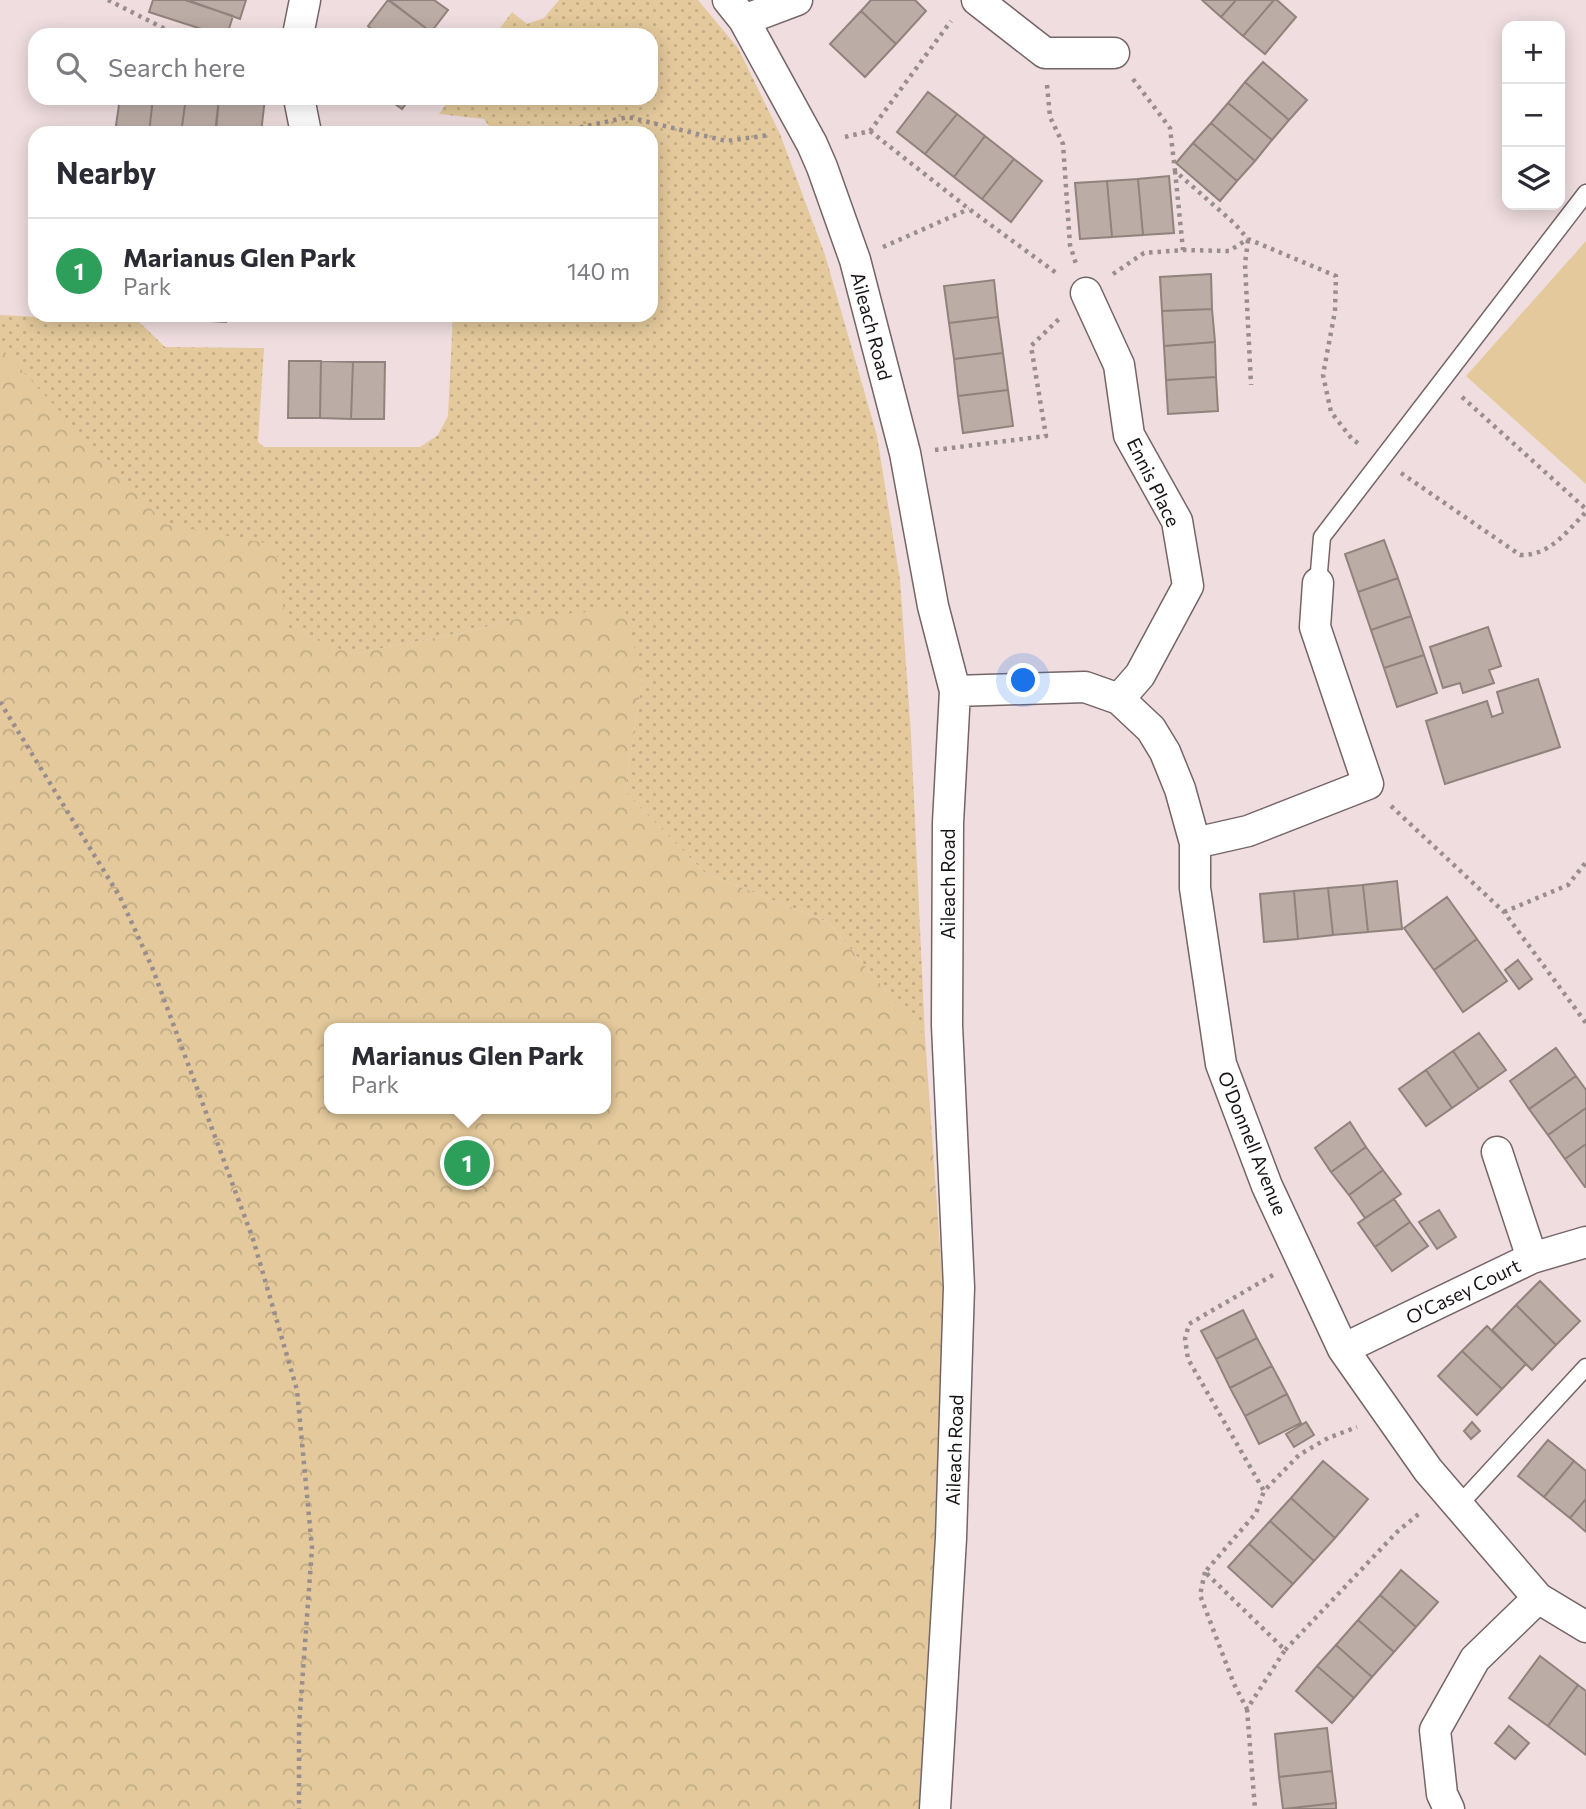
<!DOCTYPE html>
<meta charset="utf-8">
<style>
:root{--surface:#fff;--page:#f2f2f3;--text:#2b2b33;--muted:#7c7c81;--line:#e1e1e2;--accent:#7c3aed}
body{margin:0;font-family:Commissioner,sans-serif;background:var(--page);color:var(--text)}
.controls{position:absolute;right:21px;top:21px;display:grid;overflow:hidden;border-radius:14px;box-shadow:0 4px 18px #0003}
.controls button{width:63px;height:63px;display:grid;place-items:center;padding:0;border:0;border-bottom:2px solid var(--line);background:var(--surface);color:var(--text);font:35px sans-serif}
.you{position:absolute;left:1024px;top:681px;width:24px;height:24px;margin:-18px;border:5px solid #fff;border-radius:50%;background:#1a73e8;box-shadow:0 0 0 10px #1a73e833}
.badge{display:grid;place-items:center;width:46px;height:46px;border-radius:50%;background:var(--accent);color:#fff;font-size:23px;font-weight:700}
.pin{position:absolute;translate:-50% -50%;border:4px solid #fff;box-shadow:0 2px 7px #0006}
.popup{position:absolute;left:324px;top:1023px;width:287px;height:91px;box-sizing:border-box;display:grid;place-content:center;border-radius:14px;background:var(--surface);filter:drop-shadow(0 2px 5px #0005);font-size:23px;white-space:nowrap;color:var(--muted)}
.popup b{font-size:26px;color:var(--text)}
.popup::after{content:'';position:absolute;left:50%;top:100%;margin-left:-14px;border:14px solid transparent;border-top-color:var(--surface)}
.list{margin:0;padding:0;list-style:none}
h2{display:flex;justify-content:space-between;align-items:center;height:91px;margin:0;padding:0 28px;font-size:30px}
h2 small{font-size:23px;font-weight:400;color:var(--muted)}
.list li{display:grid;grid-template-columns:46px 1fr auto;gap:21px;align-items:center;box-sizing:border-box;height:105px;padding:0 28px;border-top:2px solid var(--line)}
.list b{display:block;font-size:26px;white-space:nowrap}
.list p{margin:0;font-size:23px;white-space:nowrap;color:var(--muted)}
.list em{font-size:23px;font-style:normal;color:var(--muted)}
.icon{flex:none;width:38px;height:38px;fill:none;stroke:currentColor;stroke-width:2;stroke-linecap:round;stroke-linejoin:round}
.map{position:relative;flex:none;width:1586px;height:1809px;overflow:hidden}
.search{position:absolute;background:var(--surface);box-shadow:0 4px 18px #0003;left:28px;top:28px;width:630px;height:77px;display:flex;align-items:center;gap:18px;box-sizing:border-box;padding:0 24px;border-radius:21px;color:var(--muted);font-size:26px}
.panel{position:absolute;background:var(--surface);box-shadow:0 4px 18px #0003;left:28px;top:126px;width:630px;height:196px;border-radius:21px}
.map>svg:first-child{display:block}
.grass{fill:url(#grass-dots)}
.park{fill:url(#park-crowns);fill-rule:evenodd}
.pitch{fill:#e3c99b}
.building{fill:#bbaca5;stroke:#90827c;stroke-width:2}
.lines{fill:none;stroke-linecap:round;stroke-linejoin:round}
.lane-casing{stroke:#756566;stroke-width:19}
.street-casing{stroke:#756566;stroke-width:33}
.path{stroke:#9a8d8e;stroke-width:4.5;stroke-dasharray:3.5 5;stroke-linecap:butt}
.lane{stroke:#fff;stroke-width:16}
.street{stroke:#fff;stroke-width:30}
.labels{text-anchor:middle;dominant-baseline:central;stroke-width:7;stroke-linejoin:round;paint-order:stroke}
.street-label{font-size:19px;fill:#191314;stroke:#fff}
</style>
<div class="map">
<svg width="1586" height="1809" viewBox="0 0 1586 1809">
<defs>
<pattern id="grass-dots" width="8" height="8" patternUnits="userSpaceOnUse" patternTransform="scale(1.75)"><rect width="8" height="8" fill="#e3c99b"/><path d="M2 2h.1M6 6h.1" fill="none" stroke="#c2ac85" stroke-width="1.8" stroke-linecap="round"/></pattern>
<pattern id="park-crowns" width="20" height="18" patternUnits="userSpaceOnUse" patternTransform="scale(1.75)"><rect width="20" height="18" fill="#e3c99b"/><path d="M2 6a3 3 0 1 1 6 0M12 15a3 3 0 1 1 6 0" fill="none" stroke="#c2ac85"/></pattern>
</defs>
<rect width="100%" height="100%" fill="#efdddf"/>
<path class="grass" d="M559,0H698L738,48L780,134L825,255L877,436L900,580L911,735L925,1037L828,922L705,873L625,792L642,679L524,617L470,631L352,654L285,627L0,799V315L139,322L165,347L264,348L258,442L264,447H420L438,435L448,416L453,315H651V133H494L484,119L439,114L450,98H651V35H495L512,12L527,24L544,18Z"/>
<path class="park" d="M0,347L165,524L276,545L286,627L352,654L470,631L524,617L625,609L642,679L625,792L705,873L828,922L925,1037L943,1290L945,1539L919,1809H0ZM329,1028H605V1109H329Z"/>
<path class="pitch" d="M1586,241V484L1466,376Z"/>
<path class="building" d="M153,0H185L233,16L227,35H220L149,12Z
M190,0H246L240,19L190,1Z
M388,0L431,32L429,35H379L368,26Z
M389,0H434L448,10L431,32Z
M871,0H915L926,11L896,44L861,11Z
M1202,0H1236L1221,17Z
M1236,0H1274L1243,36L1221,17Z
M1274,0H1277L1296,17L1265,54L1243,36Z
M861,11L896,44L865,77L830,44Z
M1263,62L1307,100L1289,120L1245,82Z
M1245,82L1289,120L1272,140L1228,103Z
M928,92L957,114L925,154L897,132Z
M120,98H153L149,133L115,132Z
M153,98H186L181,133H149Z
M186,98H219L215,133H181Z
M219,98H265L261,133L216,131Z
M387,98H410L402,109Z
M1228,103L1272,140L1255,161L1211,123Z
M957,114L985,136L954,177L925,154Z
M1211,123L1255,161L1237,181L1193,143Z
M985,136L1014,159L982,199L954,177Z
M1193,143L1237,181L1220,201L1176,163Z
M1014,159L1042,181L1011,222L982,199Z
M1169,176L1174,233L1143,235L1138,179Z
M1138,179L1143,235L1112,237L1107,181Z
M1107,181L1112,237L1080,239L1075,183Z
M1211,274L1212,309L1162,311L1160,277Z
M994,280L998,317L949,323L944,286Z
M1212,309L1215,342L1164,346L1162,311Z
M177,315H227L226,322L177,319Z
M998,317L1003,353L954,359L949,323Z
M1215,342L1216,377L1166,380L1164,346Z
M1003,353L1008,390L958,396L954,359Z
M289,361H321L320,418H288Z
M321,361L353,362L351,419L320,418Z
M353,362H385L384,419H351Z
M1216,377L1218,411L1168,414L1166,380Z
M1008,390L1013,426L963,433L958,396Z
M1384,540L1398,578L1358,592L1345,554Z
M1398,578L1411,616L1371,630L1358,592Z
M1411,616L1424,655L1384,668L1371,630Z
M1488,627L1501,666L1489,670L1494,683L1463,693L1460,683L1443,688L1430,647Z
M1424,655L1437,693L1397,707L1384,668Z
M1538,679L1560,747L1445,784L1426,721L1487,701L1492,717L1503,713L1497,692Z
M1397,881L1402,929L1368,932L1363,885Z
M1363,885L1368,932L1333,935L1328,888Z
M1328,888L1333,935L1298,939L1294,891Z
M1294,891L1298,939L1264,942L1260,894Z
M1447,897L1477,939L1434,970L1404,928Z
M1477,939L1507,981L1463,1012L1434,970Z
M1518,960L1532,979L1519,989L1505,970Z
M1479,1033L1506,1070L1479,1089L1453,1051Z
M1556,1048L1576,1076L1529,1109L1510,1081Z
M1453,1051L1479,1089L1452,1108L1426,1070Z
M1426,1070L1452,1108L1426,1126L1399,1089Z
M1576,1076L1586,1090V1108L1548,1135L1529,1109Z
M1586,1108V1144L1565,1159L1548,1135Z
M1350,1122L1366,1147L1331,1172L1315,1148Z
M1586,1144V1187H1585L1565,1159Z
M1366,1147L1383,1170L1349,1195L1331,1172Z
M1383,1170L1401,1194L1365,1218L1349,1195Z
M1394,1199L1410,1222L1375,1247L1358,1223Z
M1439,1210L1456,1237L1437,1249L1419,1222Z
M1410,1222L1428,1246L1392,1271L1375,1247Z
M1540,1281L1580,1321L1556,1345L1516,1305Z
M1516,1305L1556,1345L1532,1370L1492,1330Z
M1243,1310L1257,1338L1216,1359L1201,1331Z
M1487,1326L1526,1364L1502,1389L1462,1351Z
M1257,1338L1272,1366L1230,1388L1216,1359Z
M1462,1351L1502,1389L1477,1415L1438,1376Z
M1272,1366L1287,1394L1245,1416L1230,1388Z
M1287,1394L1301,1423L1259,1444L1245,1416Z
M1306,1422L1314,1435L1294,1447L1286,1434Z
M1472,1422L1480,1431L1471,1439L1464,1431Z
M1548,1440L1574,1461L1544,1497L1518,1476Z
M1323,1461L1368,1499L1335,1538L1291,1498Z
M1574,1461L1586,1471V1499L1570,1518L1544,1497Z
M1291,1498L1335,1538L1314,1561L1270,1521Z
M1586,1499V1532L1570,1518Z
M1270,1521L1314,1561L1293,1584L1249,1544Z
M1249,1544L1293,1584L1272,1607L1228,1567Z
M1401,1570L1438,1602L1416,1627L1380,1595Z
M1380,1595L1416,1627L1394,1652L1358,1620Z
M1358,1620L1394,1652L1372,1677L1336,1645Z
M1336,1645L1372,1677L1354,1698L1317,1666Z
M1540,1656L1578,1685L1548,1726L1509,1698Z
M1317,1666L1354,1698L1332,1723L1296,1691Z
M1578,1685L1586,1691V1755L1548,1726Z
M1509,1726L1529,1743L1515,1759L1495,1743Z
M1327,1728L1332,1771L1279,1777L1275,1734Z
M1332,1771L1336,1803L1283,1809L1279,1777Z
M1336,1803V1809H1283Z"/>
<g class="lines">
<g class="lane-casing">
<path id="lane" d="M1318,583L1322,537L1586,193
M1458,1506L1586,1367"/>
</g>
<g class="street-casing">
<path id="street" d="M728,0L744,20L812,144L822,167L855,260L905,453L933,606L955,691L948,823L947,1025L959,1287L951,1538L935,1809
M977,0L1045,53H1114
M744,20L797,0
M298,35L305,0
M299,98L306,133
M1086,293L1119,365L1129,435L1177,521L1188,586L1140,675L1119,699
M955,691L1085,687L1119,699L1151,729L1165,752L1180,789L1195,843V888L1221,1064L1267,1186L1343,1349L1428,1470L1538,1598L1586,1627
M1195,843L1248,831L1368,784L1315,627L1318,583
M1497,1152L1532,1258
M1343,1349L1532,1258L1586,1242
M1449,1809L1442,1794L1435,1730L1475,1659L1538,1598"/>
</g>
<path class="path" d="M108,0L175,34L184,35
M1133,79L1170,128L1175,171L1234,223L1248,239L1336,276L1335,311L1323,375L1331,412L1352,439L1362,446
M1047,85L1050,117L1063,144L1070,245L1076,264
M870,131L969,209L1059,275
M383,133L412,129L447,133
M555,133L628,117L726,141L770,135
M845,137L870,131L951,21
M1175,171L1183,250
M1248,240L1245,264L1251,385
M883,247L969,209
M1113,274L1144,253L1183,250L1229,251L1248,239
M1462,397L1586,509
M935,450L1046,436L1031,346L1060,318
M1401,473L1520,555C1550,556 1567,531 1586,512
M0,702L120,897L152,967L253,1239L297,1390L312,1548L299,1726V1809
M1391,806L1504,912L1586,1023
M1504,912L1568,885L1586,862
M1273,1275L1189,1324L1185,1339L1188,1359L1264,1491L1299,1455L1328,1438L1357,1427
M1205,1572L1200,1595L1234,1684L1247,1709L1285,1650L1205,1572L1256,1513L1264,1491
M1285,1650L1397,1532L1421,1512
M1247,1709L1255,1809"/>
<use href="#lane" class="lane"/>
<use href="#street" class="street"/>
</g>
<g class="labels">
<g class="street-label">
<text transform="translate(872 326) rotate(75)">Aileach Road</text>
<text transform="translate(1154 482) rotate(64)">Ennis Place</text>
<text transform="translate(947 884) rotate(-90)">Aileach Road</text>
<text transform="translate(1253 1143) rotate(68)">O'Donnell Avenue</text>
<text transform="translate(1463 1291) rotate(-26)">O'Casey Court</text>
<text transform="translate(954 1450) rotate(-88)">Aileach Road</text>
</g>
</g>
</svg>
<div class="controls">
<button>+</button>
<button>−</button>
<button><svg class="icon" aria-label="layers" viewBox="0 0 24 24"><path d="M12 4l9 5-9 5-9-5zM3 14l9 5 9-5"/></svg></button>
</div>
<div class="you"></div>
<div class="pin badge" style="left:467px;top:1163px;background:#2e9e5b">1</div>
<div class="popup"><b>Marianus Glen Park</b>Park</div>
<div class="search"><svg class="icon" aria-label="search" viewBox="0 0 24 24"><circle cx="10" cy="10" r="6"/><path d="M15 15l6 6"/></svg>Search here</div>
<section class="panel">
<h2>Nearby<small></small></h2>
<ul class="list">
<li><span class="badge" style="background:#2e9e5b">1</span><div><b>Marianus Glen Park</b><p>Park</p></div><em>140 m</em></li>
</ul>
</section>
</div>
